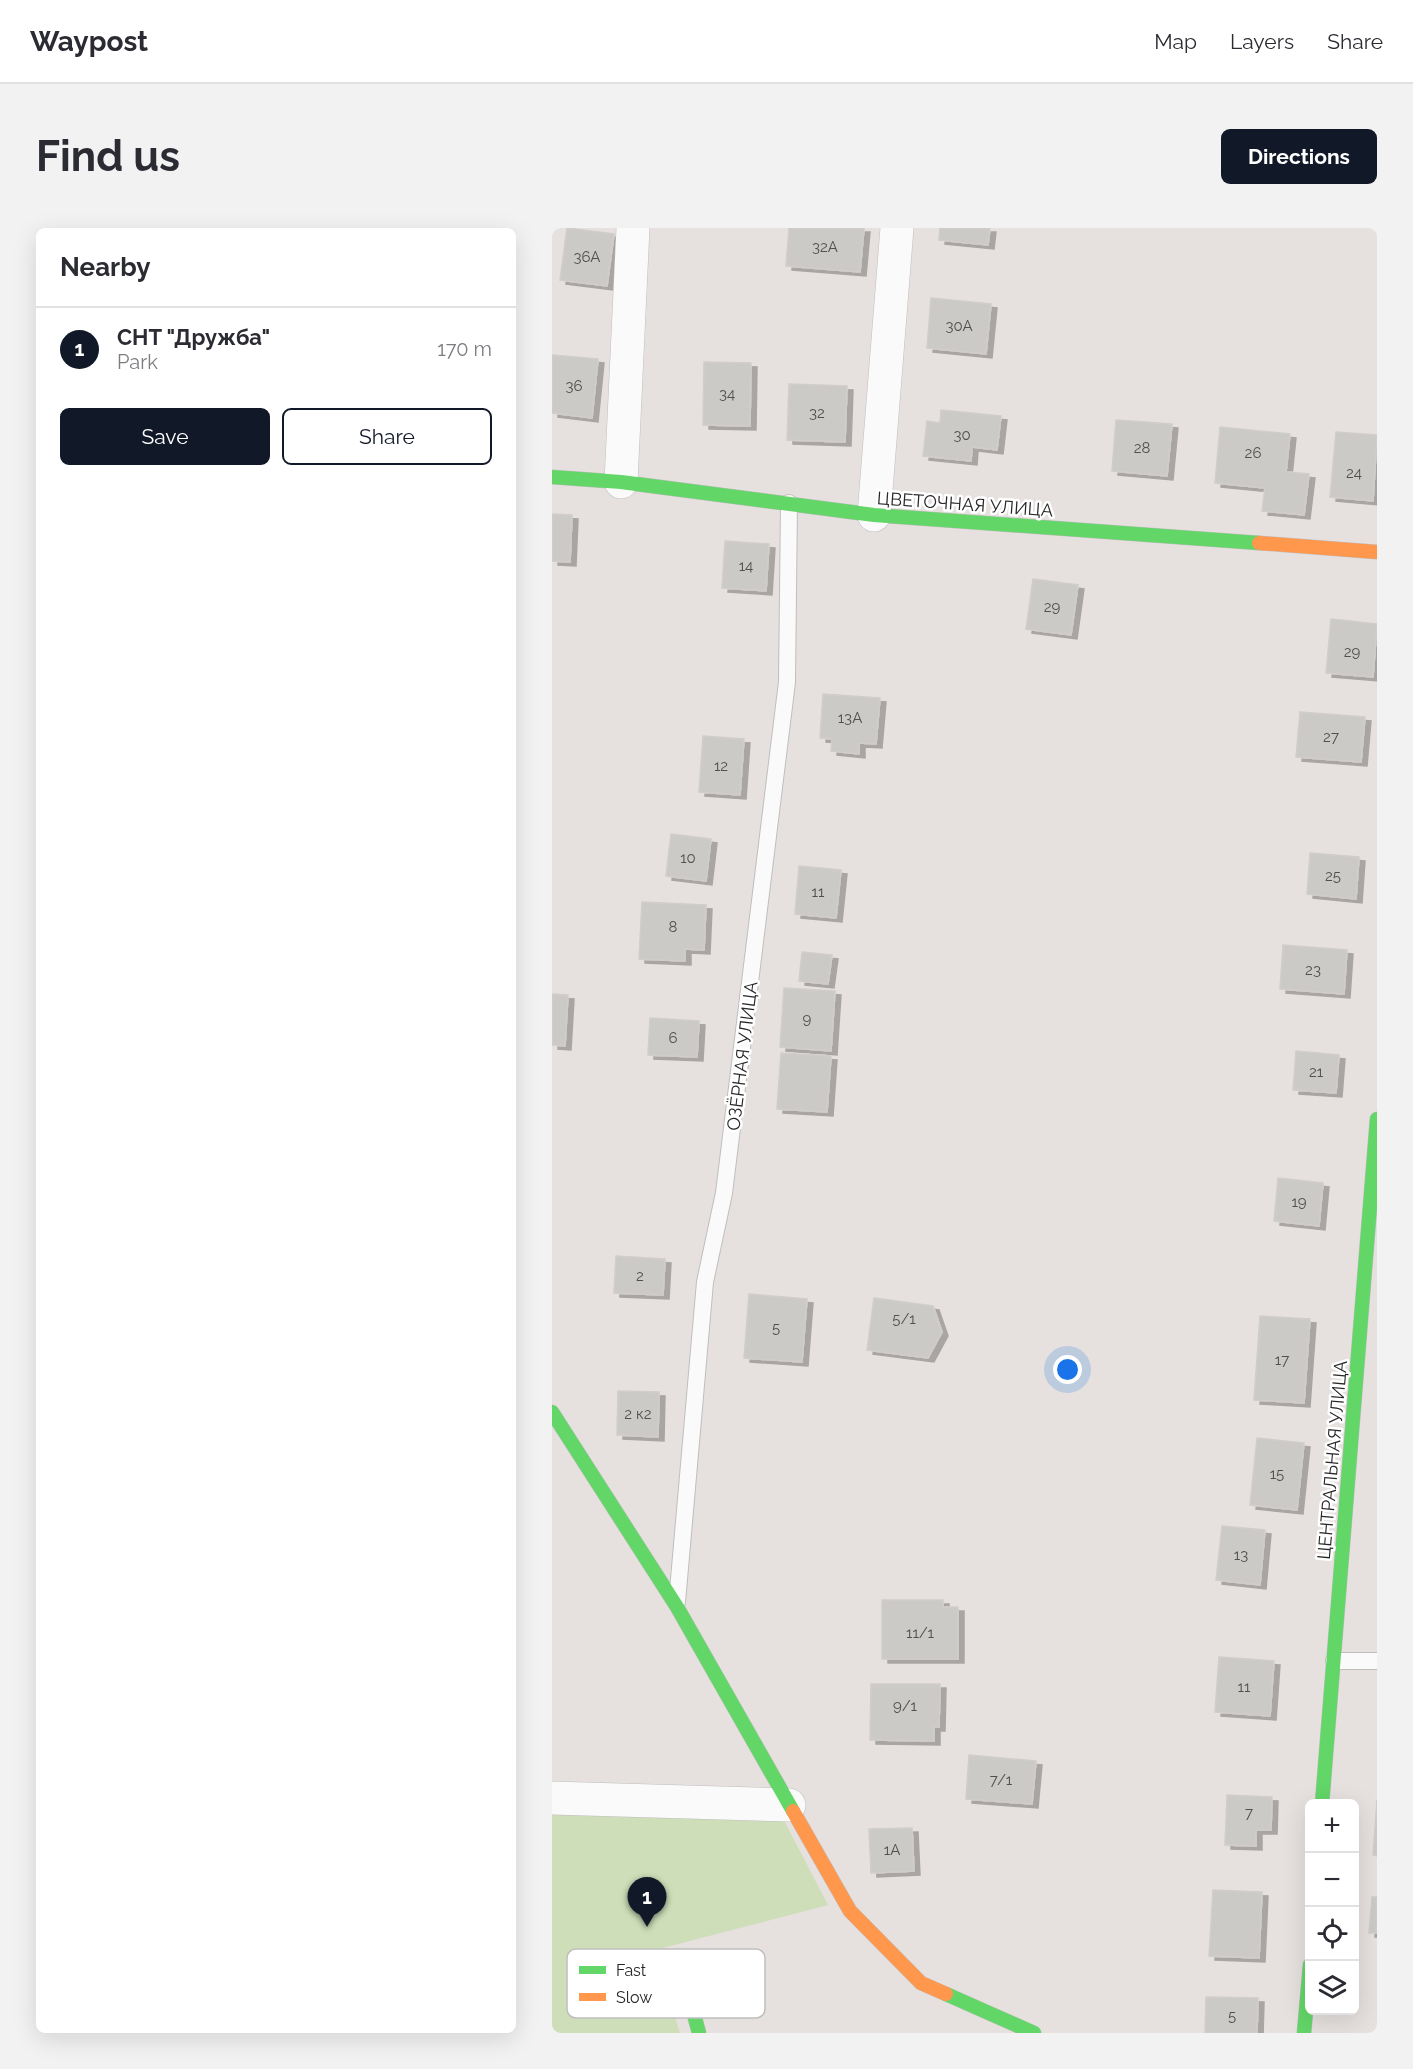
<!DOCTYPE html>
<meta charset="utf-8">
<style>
:root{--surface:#fff;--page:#f2f2f3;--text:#2b2b33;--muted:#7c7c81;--line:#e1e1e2;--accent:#111827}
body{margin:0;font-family:Raleway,sans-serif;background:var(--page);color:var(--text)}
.controls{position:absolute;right:18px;bottom:18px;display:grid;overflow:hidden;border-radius:9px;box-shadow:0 6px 24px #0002}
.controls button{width:54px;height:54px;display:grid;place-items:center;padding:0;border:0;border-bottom:2px solid var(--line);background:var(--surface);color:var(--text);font:30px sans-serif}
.you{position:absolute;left:516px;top:1142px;width:21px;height:21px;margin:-15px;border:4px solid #fff;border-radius:50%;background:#1a73e8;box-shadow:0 0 0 9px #1a73e833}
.badge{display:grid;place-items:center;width:39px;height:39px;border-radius:50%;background:var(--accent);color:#fff;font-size:20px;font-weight:700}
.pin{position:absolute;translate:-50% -50px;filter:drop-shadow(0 2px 3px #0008)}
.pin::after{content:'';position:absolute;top:32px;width:21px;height:18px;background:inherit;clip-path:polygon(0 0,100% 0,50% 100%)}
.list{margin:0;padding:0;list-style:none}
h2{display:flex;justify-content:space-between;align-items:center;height:78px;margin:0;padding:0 24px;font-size:26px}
h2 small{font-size:20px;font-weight:400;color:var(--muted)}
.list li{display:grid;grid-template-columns:39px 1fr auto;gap:18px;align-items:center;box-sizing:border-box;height:84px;padding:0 24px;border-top:2px solid var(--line)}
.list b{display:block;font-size:22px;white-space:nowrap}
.list p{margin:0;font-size:20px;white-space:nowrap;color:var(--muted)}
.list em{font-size:20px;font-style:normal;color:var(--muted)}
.actions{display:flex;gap:12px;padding:18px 24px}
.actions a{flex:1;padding:14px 0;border:2px solid var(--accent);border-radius:9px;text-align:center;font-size:21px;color:var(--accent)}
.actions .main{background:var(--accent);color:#fff}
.icon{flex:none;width:33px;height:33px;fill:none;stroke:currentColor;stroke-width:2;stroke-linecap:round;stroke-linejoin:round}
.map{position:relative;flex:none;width:825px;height:1805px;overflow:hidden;border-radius:9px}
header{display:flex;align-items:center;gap:36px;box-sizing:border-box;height:84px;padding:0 30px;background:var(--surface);border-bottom:2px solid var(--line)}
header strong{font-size:28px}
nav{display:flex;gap:33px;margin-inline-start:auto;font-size:21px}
.intro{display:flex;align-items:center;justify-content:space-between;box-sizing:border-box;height:144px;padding:0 36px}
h1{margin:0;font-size:42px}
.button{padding:15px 27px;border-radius:9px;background:var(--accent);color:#fff;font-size:21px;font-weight:700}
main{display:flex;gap:36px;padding:0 36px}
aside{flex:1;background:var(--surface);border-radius:9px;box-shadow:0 6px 24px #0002}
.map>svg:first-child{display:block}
.green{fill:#cddeb9}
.building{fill:#cccac7;stroke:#d1cdca;stroke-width:1.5;filter:url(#shadow)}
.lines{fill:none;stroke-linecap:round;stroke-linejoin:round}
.lane-casing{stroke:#bfbebf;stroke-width:18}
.street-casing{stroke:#bfbebf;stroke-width:34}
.fast-casing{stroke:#bfbebf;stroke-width:15}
.slow-casing{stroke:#bfbebf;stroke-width:15}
.lane{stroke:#fbfafa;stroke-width:16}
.street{stroke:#fbfafa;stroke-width:33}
.fast{stroke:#63d668;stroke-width:14}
.slow{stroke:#ff974d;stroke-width:14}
.labels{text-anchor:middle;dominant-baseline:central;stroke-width:5;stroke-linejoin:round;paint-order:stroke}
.number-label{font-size:15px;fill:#515050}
.street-label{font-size:18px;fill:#272727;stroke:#fff}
.key{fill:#fff;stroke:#bebebe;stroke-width:1.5}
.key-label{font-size:16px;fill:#272727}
</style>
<header>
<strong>Waypost</strong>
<nav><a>Map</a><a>Layers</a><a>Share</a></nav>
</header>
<div class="intro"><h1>Find us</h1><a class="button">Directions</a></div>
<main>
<aside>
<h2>Nearby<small></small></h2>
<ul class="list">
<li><span class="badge">1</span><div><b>СНТ &quot;Дружба&quot;</b><p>Park</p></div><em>170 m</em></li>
</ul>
<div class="actions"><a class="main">Save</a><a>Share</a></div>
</aside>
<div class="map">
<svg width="825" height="1805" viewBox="0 0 825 1805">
<defs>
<filter id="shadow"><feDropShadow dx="6" dy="4" stdDeviation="0" flood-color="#0004"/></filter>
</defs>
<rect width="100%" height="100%" fill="#e6e1de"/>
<path class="green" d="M0,1571L224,1577L276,1677L103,1722L128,1805H0Z"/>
<path class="building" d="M15,0L62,6L55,58L8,52Z
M237,0H312L308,44L234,38Z
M388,0H438L436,17L387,12Z
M379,70L439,76L434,126L375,120Z
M0,127L46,131L40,190L0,185Z
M152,134L199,135L198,198L151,197Z
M237,156L295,158L293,214L235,212Z
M389,182L449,188L445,222L420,219L419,233L371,228L375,193L388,195Z
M564,192L620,196L615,248L560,243Z
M668,199L738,206L734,244L757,246L752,287L710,283L713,260L663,255Z
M784,204L825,207L821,273L778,269Z
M0,286L20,287L18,334L0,333Z
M173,313L217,316L214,363L170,360Z
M481,351L526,357L519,407L474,401Z
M779,391L825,396L821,449L774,445Z
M271,466L328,470L324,516L307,515V526L279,523L280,511L268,510Z
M748,484L813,489L809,534L744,529Z
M151,508L192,511L188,567L147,564Z
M119,606L159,611L154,653L114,648Z
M758,625L807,629L804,671L755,666Z
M247,638L289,642L284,690L243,686Z
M90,674L154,677L152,722L133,721V733L87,731Z
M731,717L795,722L792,766L728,761Z
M250,724L280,727L276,756L247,753Z
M232,760L283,763L279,823L228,819Z
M0,766L16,767L13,818L0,817Z
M98,790L147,793L145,829L96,827Z
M744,823L787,827L784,865L741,862Z
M229,825L279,828L275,884L225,881Z
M726,950L771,955L767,998L722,993Z
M64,1028L113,1031L111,1067L62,1065Z
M197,1066L255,1071L250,1134L192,1130Z
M322,1070L381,1078L390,1104L376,1130L315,1122Z
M708,1088L758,1091L752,1175L702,1172Z
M66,1163L107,1164L106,1209L65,1207Z
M705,1210L752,1215L745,1282L698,1277Z
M670,1298L713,1302L708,1357L664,1352Z
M330,1372H391V1379H406V1431H330Z
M667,1429L722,1433L718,1488L663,1484Z
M319,1456H388L387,1499H382V1513L318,1512Z
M417,1527L484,1533L480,1576L414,1571Z
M675,1567L720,1569L719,1602H704V1618L673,1617Z
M825,1572V1628L821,1627Z
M360,1600L362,1643L319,1645L317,1601Z
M661,1662L710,1664L707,1730L657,1728Z
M820,1669H825V1705H817Z
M654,1769L706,1770L705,1805H653Z"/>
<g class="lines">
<g class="lane-casing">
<path id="lane" d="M125,1374L153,1054L172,965L235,454L237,275
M782,1433H825"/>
</g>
<g class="street-casing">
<path id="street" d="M69,254L81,0
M322,287L345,0
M0,1570L237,1577"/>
</g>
<g class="fast-casing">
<path id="fast" d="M0,249L69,254L322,287L707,315
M0,1184L125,1379L241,1583
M770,1576L825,891
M128,1734L147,1805
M394,1766L482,1805
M752,1805L758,1737"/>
</g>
<g class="slow-casing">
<path id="slow" d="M707,315L825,324
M241,1583L298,1683L369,1755L394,1766"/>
</g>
<use href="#lane" class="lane"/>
<use href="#street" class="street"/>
<use href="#fast" class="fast"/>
<use href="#slow" class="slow"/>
</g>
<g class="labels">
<g class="number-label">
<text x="273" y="19">32А</text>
<text x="35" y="29">36А</text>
<text x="407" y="98">30А</text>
<text x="22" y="158">36</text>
<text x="175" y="166">34</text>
<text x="265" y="185">32</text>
<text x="410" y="207">30</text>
<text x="590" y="220">28</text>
<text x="701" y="225">26</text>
<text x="802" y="245">24</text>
<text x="194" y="338">14</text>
<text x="500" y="379">29</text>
<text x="800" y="424">29</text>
<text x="298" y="490">13А</text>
<text x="779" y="509">27</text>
<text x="169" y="538">12</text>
<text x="136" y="630">10</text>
<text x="781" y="648">25</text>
<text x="266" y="664">11</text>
<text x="121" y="699">8</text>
<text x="761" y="742">23</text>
<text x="255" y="791">9</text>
<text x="121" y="810">6</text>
<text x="764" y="844">21</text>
<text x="747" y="974">19</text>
<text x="88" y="1048">2</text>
<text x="352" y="1091">5/1</text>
<text x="224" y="1100">5</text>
<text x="730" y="1132">17</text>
<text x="86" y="1186">2 к2</text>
<text x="725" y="1246">15</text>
<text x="689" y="1327">13</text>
<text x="368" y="1405">11/1</text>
<text x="692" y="1459">11</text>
<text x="353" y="1478">9/1</text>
<text x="449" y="1552">7/1</text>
<text x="697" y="1585">7</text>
<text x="340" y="1622">1А</text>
<text x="680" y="1788">5</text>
</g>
<g class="street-label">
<text transform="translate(413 276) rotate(4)">ЦВЕТОЧНАЯ УЛИЦА</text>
<text transform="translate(190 828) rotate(-83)">ОЗЁРНАЯ УЛИЦА</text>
<text transform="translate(780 1232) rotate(-85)">ЦЕНТРАЛЬНАЯ УЛИЦА</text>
</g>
</g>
<rect x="15" y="1721" width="198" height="69" rx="9" class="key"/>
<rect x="27" y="1738" width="27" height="8" fill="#63d668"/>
<rect x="27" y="1765" width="27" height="8" fill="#ff974d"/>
<g class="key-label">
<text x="64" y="1748">Fast</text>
<text x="64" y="1775">Slow</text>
</g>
</svg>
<div class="controls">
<button>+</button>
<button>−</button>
<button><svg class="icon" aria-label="locate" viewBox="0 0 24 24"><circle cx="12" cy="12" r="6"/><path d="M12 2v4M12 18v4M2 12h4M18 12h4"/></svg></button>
<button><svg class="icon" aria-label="layers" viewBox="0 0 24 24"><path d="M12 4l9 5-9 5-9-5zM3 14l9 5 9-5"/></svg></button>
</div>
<div class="you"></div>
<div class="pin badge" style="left:95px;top:1699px">1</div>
</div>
</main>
